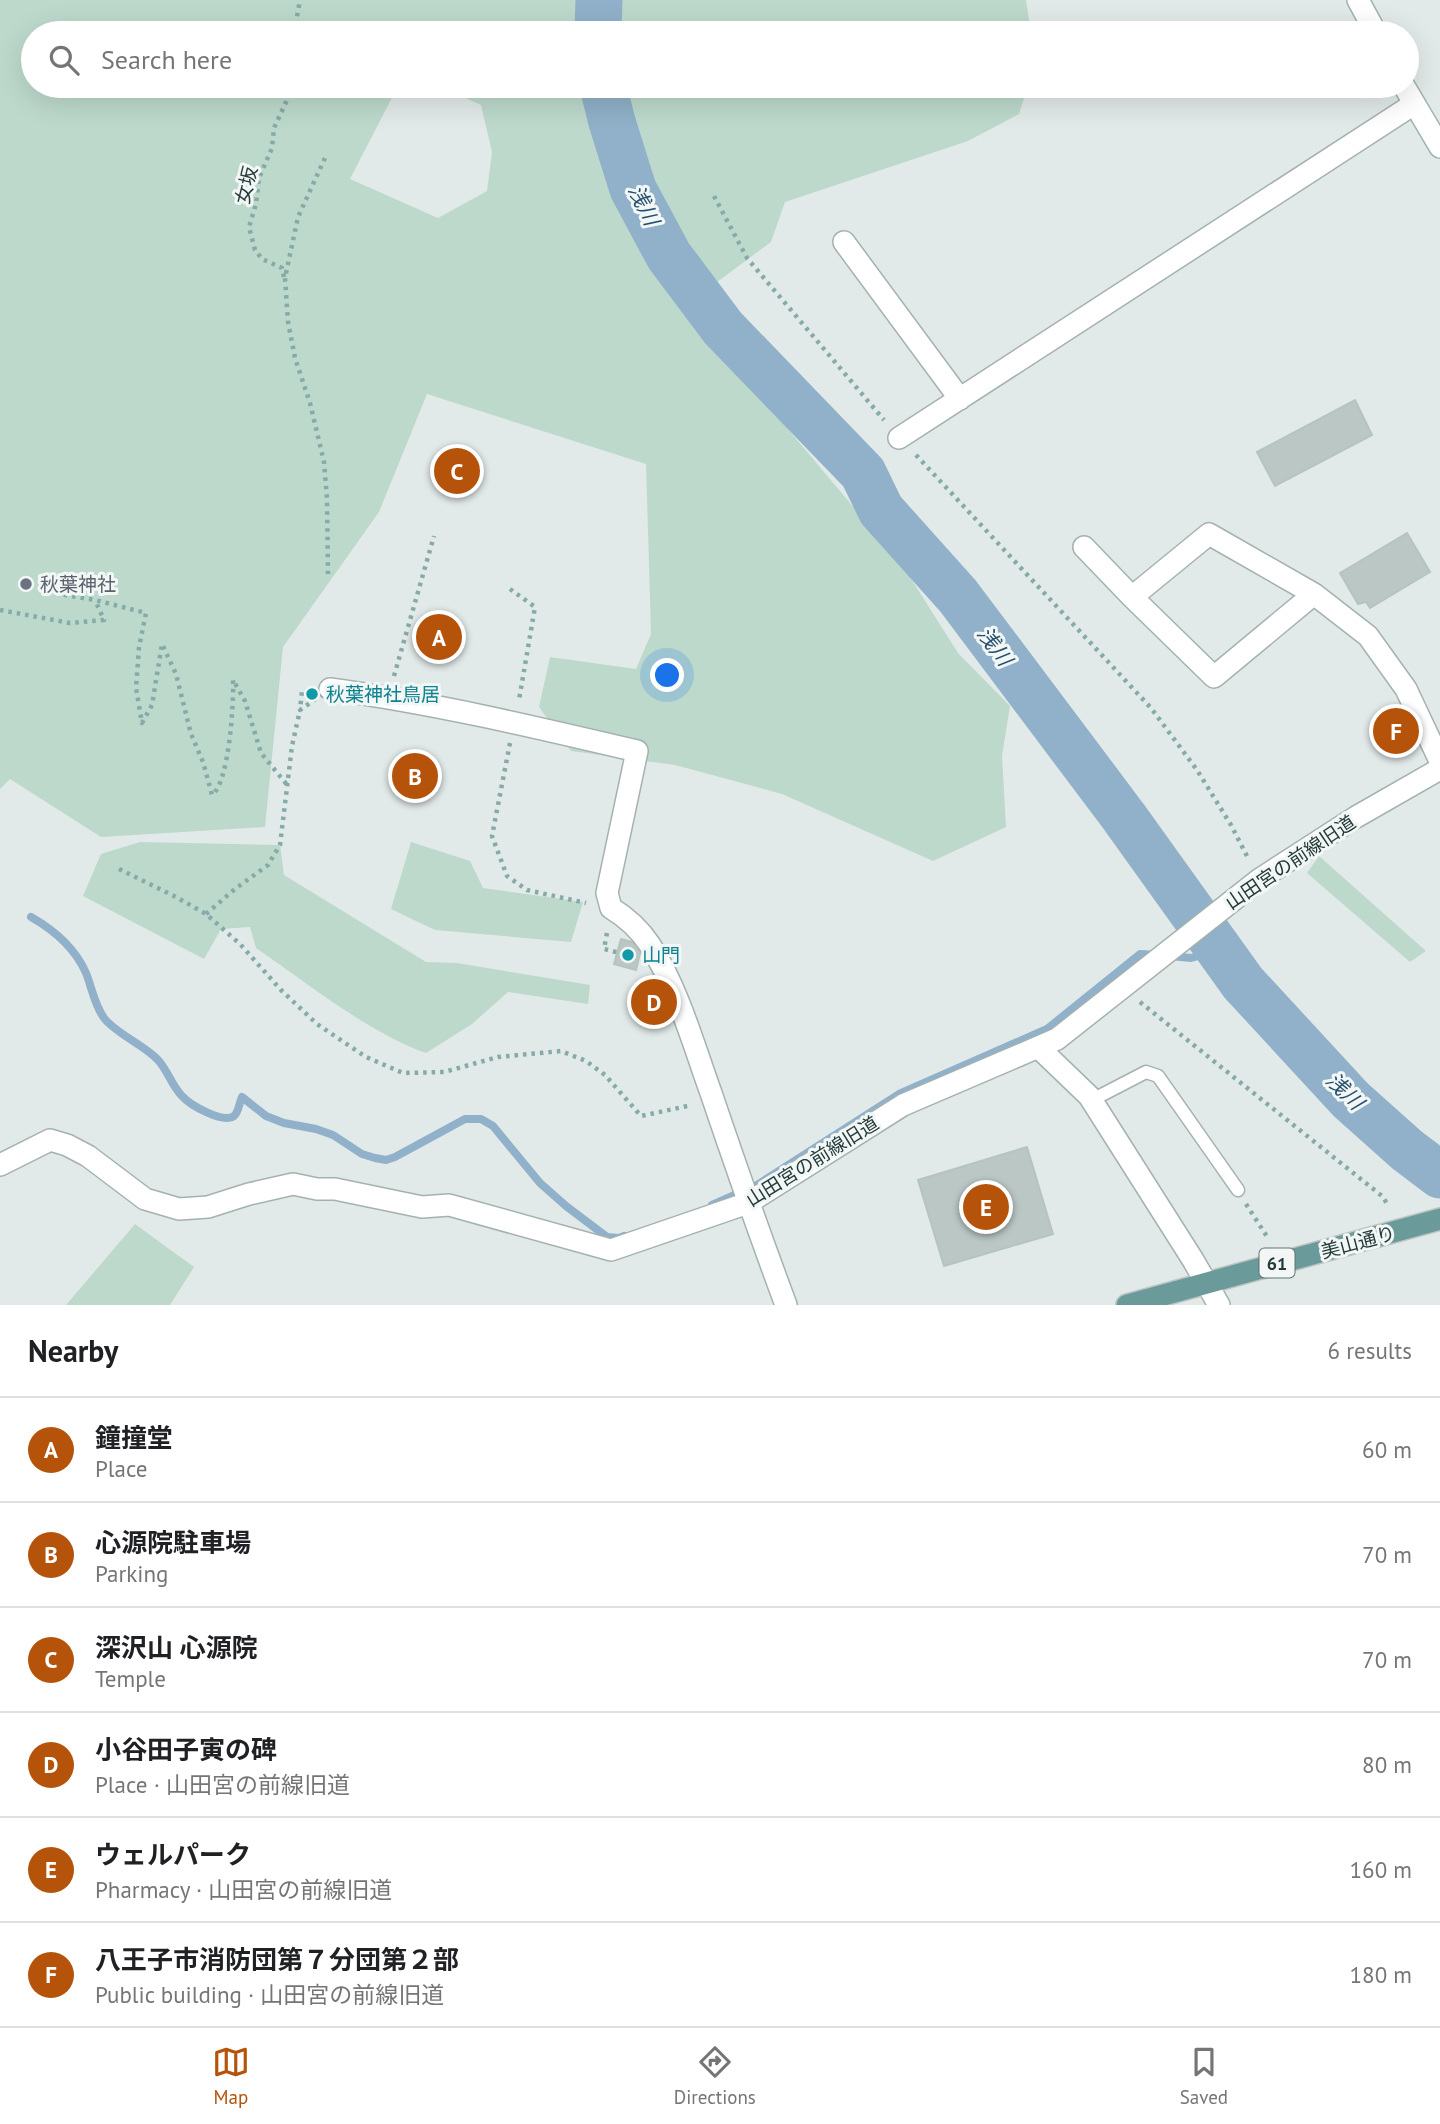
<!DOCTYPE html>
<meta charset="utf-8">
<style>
:root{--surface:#fff;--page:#f2f2f2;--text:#202124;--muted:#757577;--line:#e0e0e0;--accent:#b45309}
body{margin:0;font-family:"PT Sans","Noto Sans JP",sans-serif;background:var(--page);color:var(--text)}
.you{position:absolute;left:668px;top:676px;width:24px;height:24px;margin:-18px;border:5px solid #fff;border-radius:50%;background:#1a73e8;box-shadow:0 0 0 10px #1a73e833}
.badge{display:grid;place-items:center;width:46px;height:46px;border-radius:50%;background:var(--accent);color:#fff;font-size:23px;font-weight:700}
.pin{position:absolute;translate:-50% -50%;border:4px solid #fff;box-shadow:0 2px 7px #0006}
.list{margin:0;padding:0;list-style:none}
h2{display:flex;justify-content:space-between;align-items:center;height:91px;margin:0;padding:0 28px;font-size:30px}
h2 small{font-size:23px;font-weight:400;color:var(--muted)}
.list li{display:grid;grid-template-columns:46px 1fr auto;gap:21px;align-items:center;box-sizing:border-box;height:105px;padding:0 28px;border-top:2px solid var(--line)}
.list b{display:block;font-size:26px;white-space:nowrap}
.list p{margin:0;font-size:23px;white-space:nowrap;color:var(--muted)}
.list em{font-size:23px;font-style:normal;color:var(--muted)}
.icon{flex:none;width:38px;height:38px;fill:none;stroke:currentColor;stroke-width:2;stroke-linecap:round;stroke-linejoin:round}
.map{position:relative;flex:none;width:1440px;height:1305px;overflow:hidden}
.search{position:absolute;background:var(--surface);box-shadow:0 7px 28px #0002;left:21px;right:21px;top:21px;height:77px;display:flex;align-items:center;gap:18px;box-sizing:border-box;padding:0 24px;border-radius:38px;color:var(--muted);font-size:26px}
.sheet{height:721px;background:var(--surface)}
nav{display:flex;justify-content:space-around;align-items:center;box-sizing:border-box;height:98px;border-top:2px solid var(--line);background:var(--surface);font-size:19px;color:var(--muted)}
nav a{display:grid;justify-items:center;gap:4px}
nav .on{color:var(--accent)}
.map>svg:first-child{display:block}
.green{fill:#bdd9cc}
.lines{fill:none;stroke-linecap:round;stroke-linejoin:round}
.stream{stroke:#90b1c9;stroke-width:8}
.river{stroke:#90b1c9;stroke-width:47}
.building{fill:#bac7c5;stroke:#b5c3c1;stroke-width:2}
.lane-casing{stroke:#a5b1b1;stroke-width:15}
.street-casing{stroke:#a5b1b1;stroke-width:24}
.secondary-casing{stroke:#9fb2b0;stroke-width:24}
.primary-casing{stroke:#bdc4c4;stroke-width:24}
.path{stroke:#86aaa8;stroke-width:4.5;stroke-dasharray:3.5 5;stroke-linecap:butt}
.lane{stroke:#fff;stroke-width:12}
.street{stroke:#fff;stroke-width:21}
.secondary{stroke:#fff;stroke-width:21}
.primary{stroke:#6b9a9a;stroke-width:21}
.worship-dot{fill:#6b7280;stroke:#f2f7f6;stroke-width:2.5}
.culture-dot{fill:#0f9aa8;stroke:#f2f7f6;stroke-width:2.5}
.labels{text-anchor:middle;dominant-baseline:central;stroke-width:6;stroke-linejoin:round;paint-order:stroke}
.shield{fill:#f2f7f6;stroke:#627272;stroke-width:2}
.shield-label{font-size:18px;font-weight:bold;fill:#243939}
.street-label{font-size:19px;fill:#243939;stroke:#f2f7f6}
.worship-label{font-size:19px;fill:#5b616d;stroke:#f2f7f6;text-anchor:start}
.culture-label{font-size:19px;fill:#0d838f;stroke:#f2f7f6;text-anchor:start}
.water-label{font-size:21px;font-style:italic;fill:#254f6e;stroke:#f2f7f6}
</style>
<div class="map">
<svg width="1440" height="1305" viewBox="0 0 1440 1305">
<rect width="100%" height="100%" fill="#e2eae9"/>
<path class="green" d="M0,0H1026L1031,33H33V86H398L350,179L438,218L487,191L492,152L481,105L439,86H1028L1019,114L968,141L785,202L771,242L717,282L695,312L777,416L903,566L958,653L1010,706L1002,756L1006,827L933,861L782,794L675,765L571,751L539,707L550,657L636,669L651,634L646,464L427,394L379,512L283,647L265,827L101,837L10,779L0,789Z
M140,842L280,845L284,875L426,962L457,963L590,985L588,1004L508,992L472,1024L426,1053C369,1033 307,983 256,948L250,927L221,929L204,959L83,896L101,854Z
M411,842L470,861L483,888L583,902L571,942L435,930L391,909Z
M1319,856L1426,951L1410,962L1307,873Z
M135,1224L194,1267L170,1305H66Z"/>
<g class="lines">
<path class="stream" d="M31,917C54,930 75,948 86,973C92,988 94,1004 104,1018C115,1033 144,1045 158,1060C168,1071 172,1086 182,1096C190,1105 223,1124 234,1116C239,1112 239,1103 242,1097L266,1116L284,1123L316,1129L333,1135L362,1154L375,1158L386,1160L395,1157L465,1119H481L493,1126L540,1183L566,1206L607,1237L619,1238L624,1236
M1170,956L1191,958L1220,950
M712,1205L757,1185L899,1094L1047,1029L1140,954L1157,955"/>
<path class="river" d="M598,33L599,0
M603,86L612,122L633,189L669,256L723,328L863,473L881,510L958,596L1124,817L1243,983L1351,1100L1407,1150L1440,1175"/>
</g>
<path class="building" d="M1355,400L1372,435L1275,486L1257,452Z
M1407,533L1430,572L1370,608L1366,602L1358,604L1340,573Z
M433,623L453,631L445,651L425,643Z
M1403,713L1415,734L1413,736L1416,740L1393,752L1391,748L1387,749L1376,727Z
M621,939L642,945L636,970L614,964Z
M1027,1147L1053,1234L944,1266L918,1180Z"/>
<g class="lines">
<g class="lane-casing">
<path id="lane" d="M1092,1100L1146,1072L1158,1076L1238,1190"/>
</g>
<g class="street-casing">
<path id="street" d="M844,242L960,399
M899,438L1414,104
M1084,547L1132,597
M1314,594L1214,677L1132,597L1209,534L1314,594L1368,636L1406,689L1440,761
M330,689C433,703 535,727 637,751L607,893L611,908C626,917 640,930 650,945C678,989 693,1043 711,1093C735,1164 760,1235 786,1305
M1039,1048L1089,1096L1193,1260L1219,1305
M0,1165L50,1140L67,1145L88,1156L145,1199L179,1209L208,1207L249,1194L293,1184L317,1189H335L422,1207L449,1205L611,1250L748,1203L903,1105L1057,1039L1260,879L1356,817L1440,769"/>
</g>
<g class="secondary-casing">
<path id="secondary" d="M1358,0L1376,33
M1404,86L1440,147"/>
</g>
<g class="primary-casing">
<path id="primary" d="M1127,1305L1440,1219"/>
</g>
<path class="path" d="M294,33L300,0
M325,158L298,217L285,278L288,322L295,358L310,403L324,462L327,498L328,574
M714,196L747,258L884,420
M284,277L282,268L262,259L255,250L249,227L256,204L259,178L272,148L274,128L287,100V86
M916,455L1151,708L1197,770L1231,825L1249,860
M510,589L535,607L519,700
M47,592L95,600L146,613L139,647L136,688L142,723L152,705L162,644L176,674L191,734L203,762L212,795C229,783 234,703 233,680L245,701L261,753L288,786
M0,610L70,623L104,620L95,600
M394,676L434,536
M330,689L300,710L302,691Z
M510,743L492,836L507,876L527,890L586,903
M119,869L176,897L206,914L240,944L281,990L317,1024L366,1057L403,1073L444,1072L498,1057L561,1051L586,1061L605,1075L641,1116L692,1105
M206,914L235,889L268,865L280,845L292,746L300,710
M607,933L604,949L628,955
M1140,1002L1382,1196L1388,1205
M1246,1204L1268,1238"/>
<use href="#lane" class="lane"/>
<use href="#street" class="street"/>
<use href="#secondary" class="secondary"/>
<use href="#primary" class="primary"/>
</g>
<circle class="worship-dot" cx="26" cy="584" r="7"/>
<g class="culture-dot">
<circle cx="312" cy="694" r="7"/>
<circle cx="628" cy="955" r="7"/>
</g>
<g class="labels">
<rect class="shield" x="1259.5" y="1248.5" width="35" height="29" rx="5"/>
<g class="shield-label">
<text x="1277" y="1263">61</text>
</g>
<g class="street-label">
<text transform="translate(246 185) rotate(-76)">女坂</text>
<text transform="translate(1290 862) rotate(-34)">山田宮の前線旧道</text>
<text transform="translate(812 1161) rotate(-32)">山田宮の前線旧道</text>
<text transform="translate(1358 1242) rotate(-15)">美山通り</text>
</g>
<g class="worship-label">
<text x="40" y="584">秋葉神社</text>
</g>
<g class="culture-label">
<text x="326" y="694">秋葉神社鳥居</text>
<text x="642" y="955">山門</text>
</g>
<g class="water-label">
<text transform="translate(644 205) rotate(64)">浅川</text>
<text transform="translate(995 646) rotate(54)">浅川</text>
<text transform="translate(1345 1091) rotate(45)">浅川</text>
</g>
</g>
</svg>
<div class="you"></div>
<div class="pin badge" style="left:439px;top:637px">A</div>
<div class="pin badge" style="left:415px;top:776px">B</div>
<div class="pin badge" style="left:457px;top:471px">C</div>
<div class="pin badge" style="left:654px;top:1002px">D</div>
<div class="pin badge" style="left:986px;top:1207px">E</div>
<div class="pin badge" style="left:1396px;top:731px">F</div>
<div class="search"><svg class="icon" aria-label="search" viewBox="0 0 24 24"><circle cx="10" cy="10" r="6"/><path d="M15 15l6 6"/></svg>Search here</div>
</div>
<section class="sheet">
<h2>Nearby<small>6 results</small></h2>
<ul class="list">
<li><span class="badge">A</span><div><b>鐘撞堂</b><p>Place</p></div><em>60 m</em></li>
<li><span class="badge">B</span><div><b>心源院駐車場</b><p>Parking</p></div><em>70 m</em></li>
<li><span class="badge">C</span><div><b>深沢山 心源院</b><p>Temple</p></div><em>70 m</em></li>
<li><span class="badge">D</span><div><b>小谷田子寅の碑</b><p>Place · 山田宮の前線旧道</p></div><em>80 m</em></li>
<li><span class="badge">E</span><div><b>ウェルパーク</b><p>Pharmacy · 山田宮の前線旧道</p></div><em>160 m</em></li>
<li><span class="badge">F</span><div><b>八王子市消防団第７分団第２部</b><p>Public building · 山田宮の前線旧道</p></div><em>180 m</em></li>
</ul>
</section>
<nav>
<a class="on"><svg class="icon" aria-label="map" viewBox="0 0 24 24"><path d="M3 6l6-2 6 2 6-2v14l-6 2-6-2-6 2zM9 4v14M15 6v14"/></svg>Map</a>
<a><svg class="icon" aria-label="directions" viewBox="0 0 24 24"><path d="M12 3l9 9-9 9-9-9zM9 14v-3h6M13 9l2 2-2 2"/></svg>Directions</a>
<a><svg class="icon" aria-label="saved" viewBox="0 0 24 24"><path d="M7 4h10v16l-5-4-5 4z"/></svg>Saved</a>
</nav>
